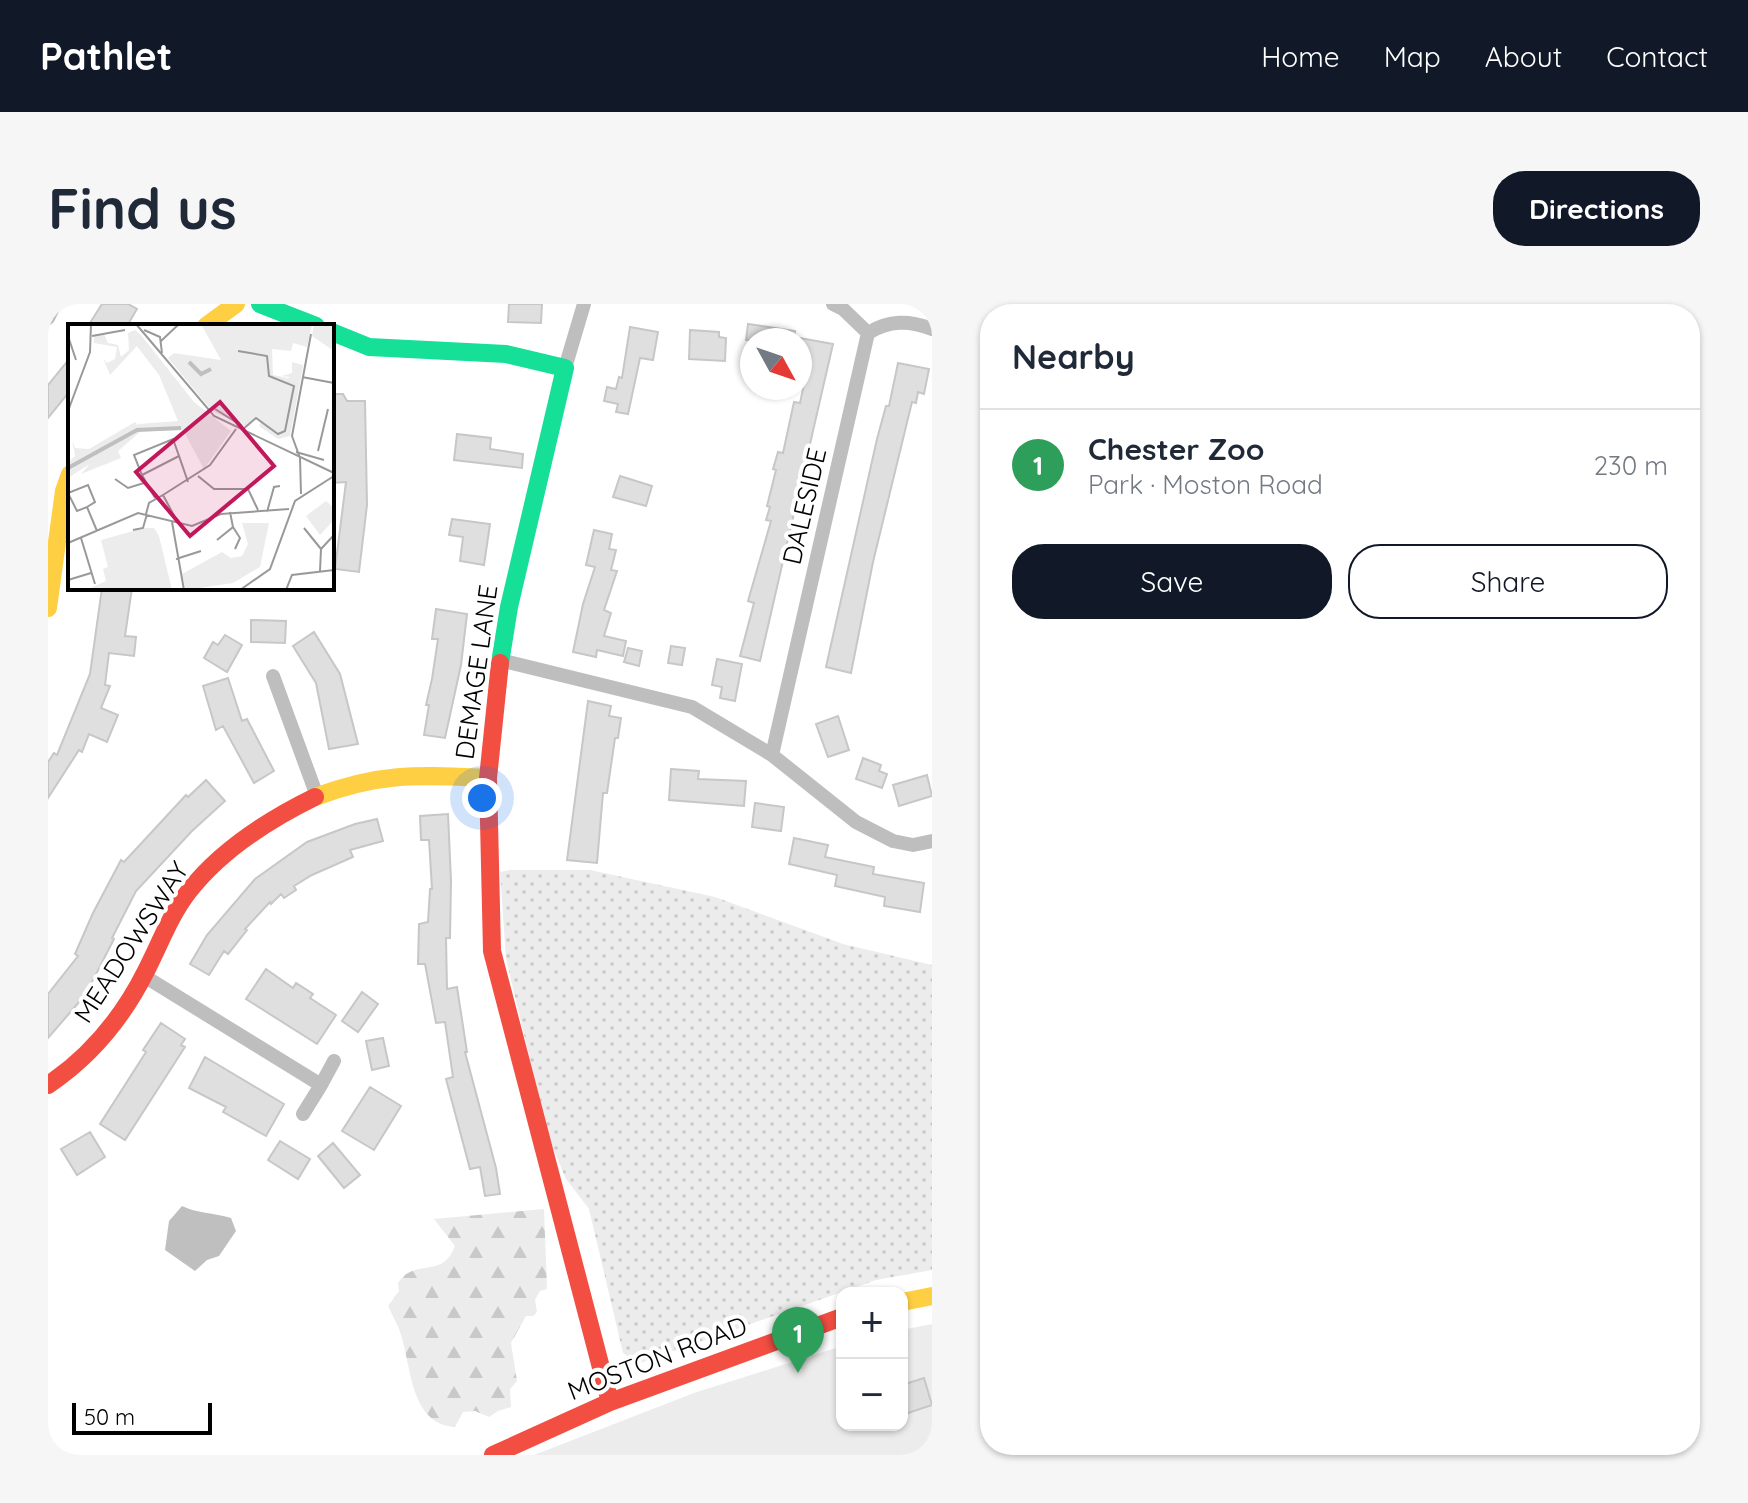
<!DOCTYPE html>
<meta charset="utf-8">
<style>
:root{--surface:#fff;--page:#f6f6f7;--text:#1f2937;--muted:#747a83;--line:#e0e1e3;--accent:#111827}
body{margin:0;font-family:Quicksand,sans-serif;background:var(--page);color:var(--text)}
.controls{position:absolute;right:24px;bottom:24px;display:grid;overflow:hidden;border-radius:16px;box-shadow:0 2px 6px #0004}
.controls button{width:72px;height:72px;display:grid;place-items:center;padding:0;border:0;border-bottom:2px solid var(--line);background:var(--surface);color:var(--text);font:40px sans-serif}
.compass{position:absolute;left:692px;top:24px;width:72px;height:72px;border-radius:50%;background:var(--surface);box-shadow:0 2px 6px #0004;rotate:130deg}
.scale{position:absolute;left:24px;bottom:20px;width:140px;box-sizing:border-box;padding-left:8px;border:4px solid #000;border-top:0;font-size:22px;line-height:28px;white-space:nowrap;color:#000;-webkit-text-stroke:6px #fff;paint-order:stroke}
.you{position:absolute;left:434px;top:494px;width:28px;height:28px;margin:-20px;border:6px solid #fff;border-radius:50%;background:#1a73e8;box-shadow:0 0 0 12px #1a73e833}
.badge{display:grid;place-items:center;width:52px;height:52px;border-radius:50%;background:var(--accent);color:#fff;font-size:26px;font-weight:700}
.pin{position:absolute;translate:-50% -66px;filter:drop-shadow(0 2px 4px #0008)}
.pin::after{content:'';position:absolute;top:42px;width:28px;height:24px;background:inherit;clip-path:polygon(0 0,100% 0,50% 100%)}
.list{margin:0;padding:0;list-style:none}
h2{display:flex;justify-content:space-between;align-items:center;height:104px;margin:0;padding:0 32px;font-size:34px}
h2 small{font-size:26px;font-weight:400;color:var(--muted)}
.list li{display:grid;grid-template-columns:52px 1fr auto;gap:24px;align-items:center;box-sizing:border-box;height:112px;padding:0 32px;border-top:2px solid var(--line)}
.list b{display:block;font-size:30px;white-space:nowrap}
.list p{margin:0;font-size:26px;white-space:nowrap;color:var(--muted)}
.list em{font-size:26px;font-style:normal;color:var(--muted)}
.actions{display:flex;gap:16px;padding:24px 32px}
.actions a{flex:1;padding:18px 0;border:2px solid var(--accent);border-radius:32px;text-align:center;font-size:28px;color:var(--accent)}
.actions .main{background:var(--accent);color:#fff}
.map{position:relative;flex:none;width:884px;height:1151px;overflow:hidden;border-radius:32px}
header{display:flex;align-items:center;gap:48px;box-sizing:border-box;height:112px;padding:0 40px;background:var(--accent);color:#fff}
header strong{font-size:38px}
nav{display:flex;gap:44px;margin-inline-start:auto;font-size:28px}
.intro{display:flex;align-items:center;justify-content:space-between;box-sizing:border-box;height:192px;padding:0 48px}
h1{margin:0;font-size:56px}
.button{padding:20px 36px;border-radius:32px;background:var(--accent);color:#fff;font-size:28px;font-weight:700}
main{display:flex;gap:48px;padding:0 48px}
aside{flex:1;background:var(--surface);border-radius:32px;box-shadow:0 2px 6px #0004}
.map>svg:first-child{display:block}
.grass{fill:url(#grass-dots)}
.forest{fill:url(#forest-firs)}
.park{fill:#ececec}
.water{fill:#bfbfbf}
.building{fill:#dfdfdf;stroke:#c7c7c7;stroke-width:2}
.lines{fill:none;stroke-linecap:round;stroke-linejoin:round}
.street{stroke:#bebebe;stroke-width:14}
.fast{stroke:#16e098;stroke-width:18}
.slow{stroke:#ffcf43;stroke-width:18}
.jam{stroke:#f24e42;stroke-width:18}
.labels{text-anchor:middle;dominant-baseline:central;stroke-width:8;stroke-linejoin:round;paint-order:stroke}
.street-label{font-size:26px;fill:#000;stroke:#fff}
.inset-river{fill:none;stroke:#bfbfbf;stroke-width:4}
.inset-road{fill:none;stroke:#999;stroke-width:2}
.view{fill:#c2185b;fill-opacity:0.15;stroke:#c2185b;stroke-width:4}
.inset-edge{fill:none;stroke:#000;stroke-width:4}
</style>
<header>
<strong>Pathlet</strong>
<nav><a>Home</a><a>Map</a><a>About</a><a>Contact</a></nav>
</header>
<div class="intro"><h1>Find us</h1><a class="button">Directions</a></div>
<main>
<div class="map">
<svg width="884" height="1151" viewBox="0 0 884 1151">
<defs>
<pattern id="grass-dots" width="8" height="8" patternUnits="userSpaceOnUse" patternTransform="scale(2)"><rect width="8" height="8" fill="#ececec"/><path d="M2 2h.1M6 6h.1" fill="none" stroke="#c9c9c9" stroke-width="1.8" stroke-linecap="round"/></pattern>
<pattern id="forest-firs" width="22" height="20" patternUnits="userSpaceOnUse" patternTransform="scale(2)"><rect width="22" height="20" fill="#ececec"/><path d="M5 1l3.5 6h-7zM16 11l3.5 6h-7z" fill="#c9c9c9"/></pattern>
</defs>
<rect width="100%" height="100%" fill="#fff"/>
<path class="grass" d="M462,566H542L667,593L795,640L884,661V966L828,976L589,1060L575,1049L541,905L518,875L501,835L458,655L452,568Z"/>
<path class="forest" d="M496,905L499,985L492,987L487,996L489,1008L485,1012H478L463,1039L469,1077L462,1085L463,1103L450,1107L441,1113L427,1107L415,1108L407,1123C360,1120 364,1058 351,1025C348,1018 344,1010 340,1002L351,987L350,979C353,975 356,971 360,969C379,959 396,970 407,942L386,915Z"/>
<path class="park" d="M884,1020V1151H486L646,1089L794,1042V1121H854V1026Z"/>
<path class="water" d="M134,902C148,909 166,909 183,914L188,927L171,952L159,956L147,967L117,946L121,917Z"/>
<path class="building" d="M54,0H80L89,5L79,22H40Z
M461,0H494L493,19L460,18Z
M700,20L747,27L746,36H698Z
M582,23L610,28L605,56L592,54L580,110L568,108L570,100L556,97L559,83L568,85L571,73L574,74Z
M642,26L671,28V33L678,34L677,57L641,55Z
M752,34L785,40L712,357L692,352L706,299L700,297L723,217L718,216L722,203L719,202L728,166L725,165L730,148L735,149L746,98L752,99L761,57L752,55Z
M22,54V87L0,114V81Z
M850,59L881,65L876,90L870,88L868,99L864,98L825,258L803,369L778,363L829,135L838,102H841Z
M284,90H295L299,97H317L319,201L311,268L287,265L298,178L284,179Z
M409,130L443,134L442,145L475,150L474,164L406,156Z
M572,172L604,182L598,202L565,193Z
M404,215L442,220L436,261L412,257L415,233L401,231Z
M546,226L564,230L561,245L568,246L563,266L569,267L556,306L563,309L556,332L578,337L575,352L549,346L548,353L525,348L535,300L547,263L538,261Z
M54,284H84L77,332L88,333L86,352L61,349L57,381L62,382L53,404L70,411L59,438L41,430L34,448L31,446L0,494V458L6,449L9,451L42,370Z
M388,305L419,310L413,361L397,434L376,431L381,401H378L384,375L390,335H384Z
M203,316L238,317L237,339L203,338Z
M266,328L292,370L310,440L281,445L268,379L245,342Z
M177,331L194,341L179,368L156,354L165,338L170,341Z
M623,342L637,344L634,361L620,359Z
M580,344L594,347L591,362L576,358Z
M669,355L694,360L687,397L672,394L674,383L664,381Z
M180,374L194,417L199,415L226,467L206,479L175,422L168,426L155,382Z
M540,397L563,402L561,412L573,414L570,434H567L559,489H555L549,559L519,556Z
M790,412L801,446L780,453L768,420Z
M815,454L833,461L831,467L839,470L834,484L808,475Z
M623,465L651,467L650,475L698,477L696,502L621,496Z
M879,471L884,492L851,502L845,481Z
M158,476L177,497L144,527L88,587L64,634L66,635L43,680L45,682L0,734V690L30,652L27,650L45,609L73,556L76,558L138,491L140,493Z
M707,499L736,503L733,527L704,523Z
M400,510L403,577L402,634H398L399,685L409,683L419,748H417L448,864L452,890L437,892L432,863L422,865L398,775L405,773L397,718L388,719L377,660H370L371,620L380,618L382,585H384L381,536H373L372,512Z
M329,515L335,537L302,546L305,553L264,571L246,582L248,586L236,594L233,590L223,600L222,598L197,625L199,626L180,650L176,647L161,671L142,660L159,631L207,575L259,538L307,520Z
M746,534L780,541L777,553L826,563L825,570L876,579L872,608L836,602L837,593L787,582L789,571L741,560Z
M218,665L245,684L248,679L265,690L262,694L288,711L269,740L198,695Z
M314,688L330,700L310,728L294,717Z
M113,719L137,735L133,741L137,743L77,836L52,820L98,748L95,746Z
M335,734L341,762L324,766L318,737Z
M157,753L236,800L218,832L175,808L178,803L141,784Z
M322,783L353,802L326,846L294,827Z
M42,828L57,853L29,871L13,845Z
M232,837L262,855L250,875L220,856Z
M285,839L312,871L296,884L270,852Z
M876,1074L884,1101L854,1111V1081Z"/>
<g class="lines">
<path class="street" d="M785,0L795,5L820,29
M0,14L7,0
M517,64L536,0
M452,356L644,403L724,451L808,518L845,537L865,541L884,537
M225,372L269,492
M724,451L820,29C841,16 861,16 884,25
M96,672L273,781L255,810
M273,781L286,757"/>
<path class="fast" d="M212,0L268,22
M284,28L321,43L458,50L517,64L461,303L452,359"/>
<path class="slow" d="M158,22L188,0
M0,304L16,187L22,170
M267,493C334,468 371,471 440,474
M854,998L884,992"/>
<path class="jam" d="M452,359L440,474L444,647L562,1098
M0,781C43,752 75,713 98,667C112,640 122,611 141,587C174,545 220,516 267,493
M445,1151L562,1098L794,1013"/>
</g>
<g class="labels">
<g class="street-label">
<text transform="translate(756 202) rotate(-77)">DALESIDE</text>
<text transform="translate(428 368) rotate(-82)">DEMAGE LANE</text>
<text transform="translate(83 638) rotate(-57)">MEADOWSWAY</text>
<text transform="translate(609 1054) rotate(-21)">MOSTON ROAD</text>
</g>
</g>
<g transform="translate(20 20)">
<rect width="266" height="266" fill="#fff"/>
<path d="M73,11L126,78L163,107L136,145L115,106L73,107L0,154V138L51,116L71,100L110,97L91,51L68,21ZM174,199H201L192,243L165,259L118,266L114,250L154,228L163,234L174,232L180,220ZM76,204H86L91,212L104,266H18L38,257L35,245L40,243L33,216Z" fill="#ececec"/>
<path d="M67,6L73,11L69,22L42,51L35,34L39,39L47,35L49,23L26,19V12L36,10L40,19L50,21L53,33L61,26L60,9ZM224,38L235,41L232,59L222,112L210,115L191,102L193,98L210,113L221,53L214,52L224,49ZM67,98L71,103L52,117L0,138L7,132L4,116L7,124L21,125ZM73,107L50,127L53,134L13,150L26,135Z" fill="#ececec"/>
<path d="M133,0H244L239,23L225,19L223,27L204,25L205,51L225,55L227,62L215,111L210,113L188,95L179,103L144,87L100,34L106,29L153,36ZM246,0H266V27L244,12ZM258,177L266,184V196L252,211L238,192Z" fill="#ececec"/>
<path class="inset-river" d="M121,38L133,50L143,45M0,144L69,106L113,104"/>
<path class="inset-road" d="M68,0L146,92L266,149M76,6L92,13L94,29M0,12L8,36M24,12L57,6M93,17L111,0M170,27L199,32L201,52L226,62L217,107L210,110L188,94L174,106M234,53L266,59M147,85L174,102M0,87L22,28L23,0M250,127L260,85M228,128L256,136M111,132L105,115L66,131L74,151L111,132L120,158M74,151L87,174M130,152L146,165H180L190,186M47,155L60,164L76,159M233,170L232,134L224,112L243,10M19,183L27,178L20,161L0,169L9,187L19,183L29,207M199,188L206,163L212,162M78,190L81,179L95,171M104,198L116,266M110,199L95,171L142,141L168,105M165,203L172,214L167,225M236,204L253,225M65,206L75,204L79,190M13,214L27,260M149,216L165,203L162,188M0,219L70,189L124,202L153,190L221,185M108,235L133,227M252,247L253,225L266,211M0,256L23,249M172,266L202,245L227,177L266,152M218,266L224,251L266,246"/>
<path class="view" d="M152,78L206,142L122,212L68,148Z"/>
<rect width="266" height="266" class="inset-edge"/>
</g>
</svg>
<div class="controls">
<button>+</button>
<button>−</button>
</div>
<svg class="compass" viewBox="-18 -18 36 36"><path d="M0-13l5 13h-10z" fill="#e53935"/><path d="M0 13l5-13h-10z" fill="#747a83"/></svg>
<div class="scale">50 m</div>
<div class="you"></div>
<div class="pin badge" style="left:750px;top:1069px;background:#2e9e5b">1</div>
</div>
<aside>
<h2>Nearby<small></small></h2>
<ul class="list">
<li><span class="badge" style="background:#2e9e5b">1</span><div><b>Chester Zoo</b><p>Park · Moston Road</p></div><em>230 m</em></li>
</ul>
<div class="actions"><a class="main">Save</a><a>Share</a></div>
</aside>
</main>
